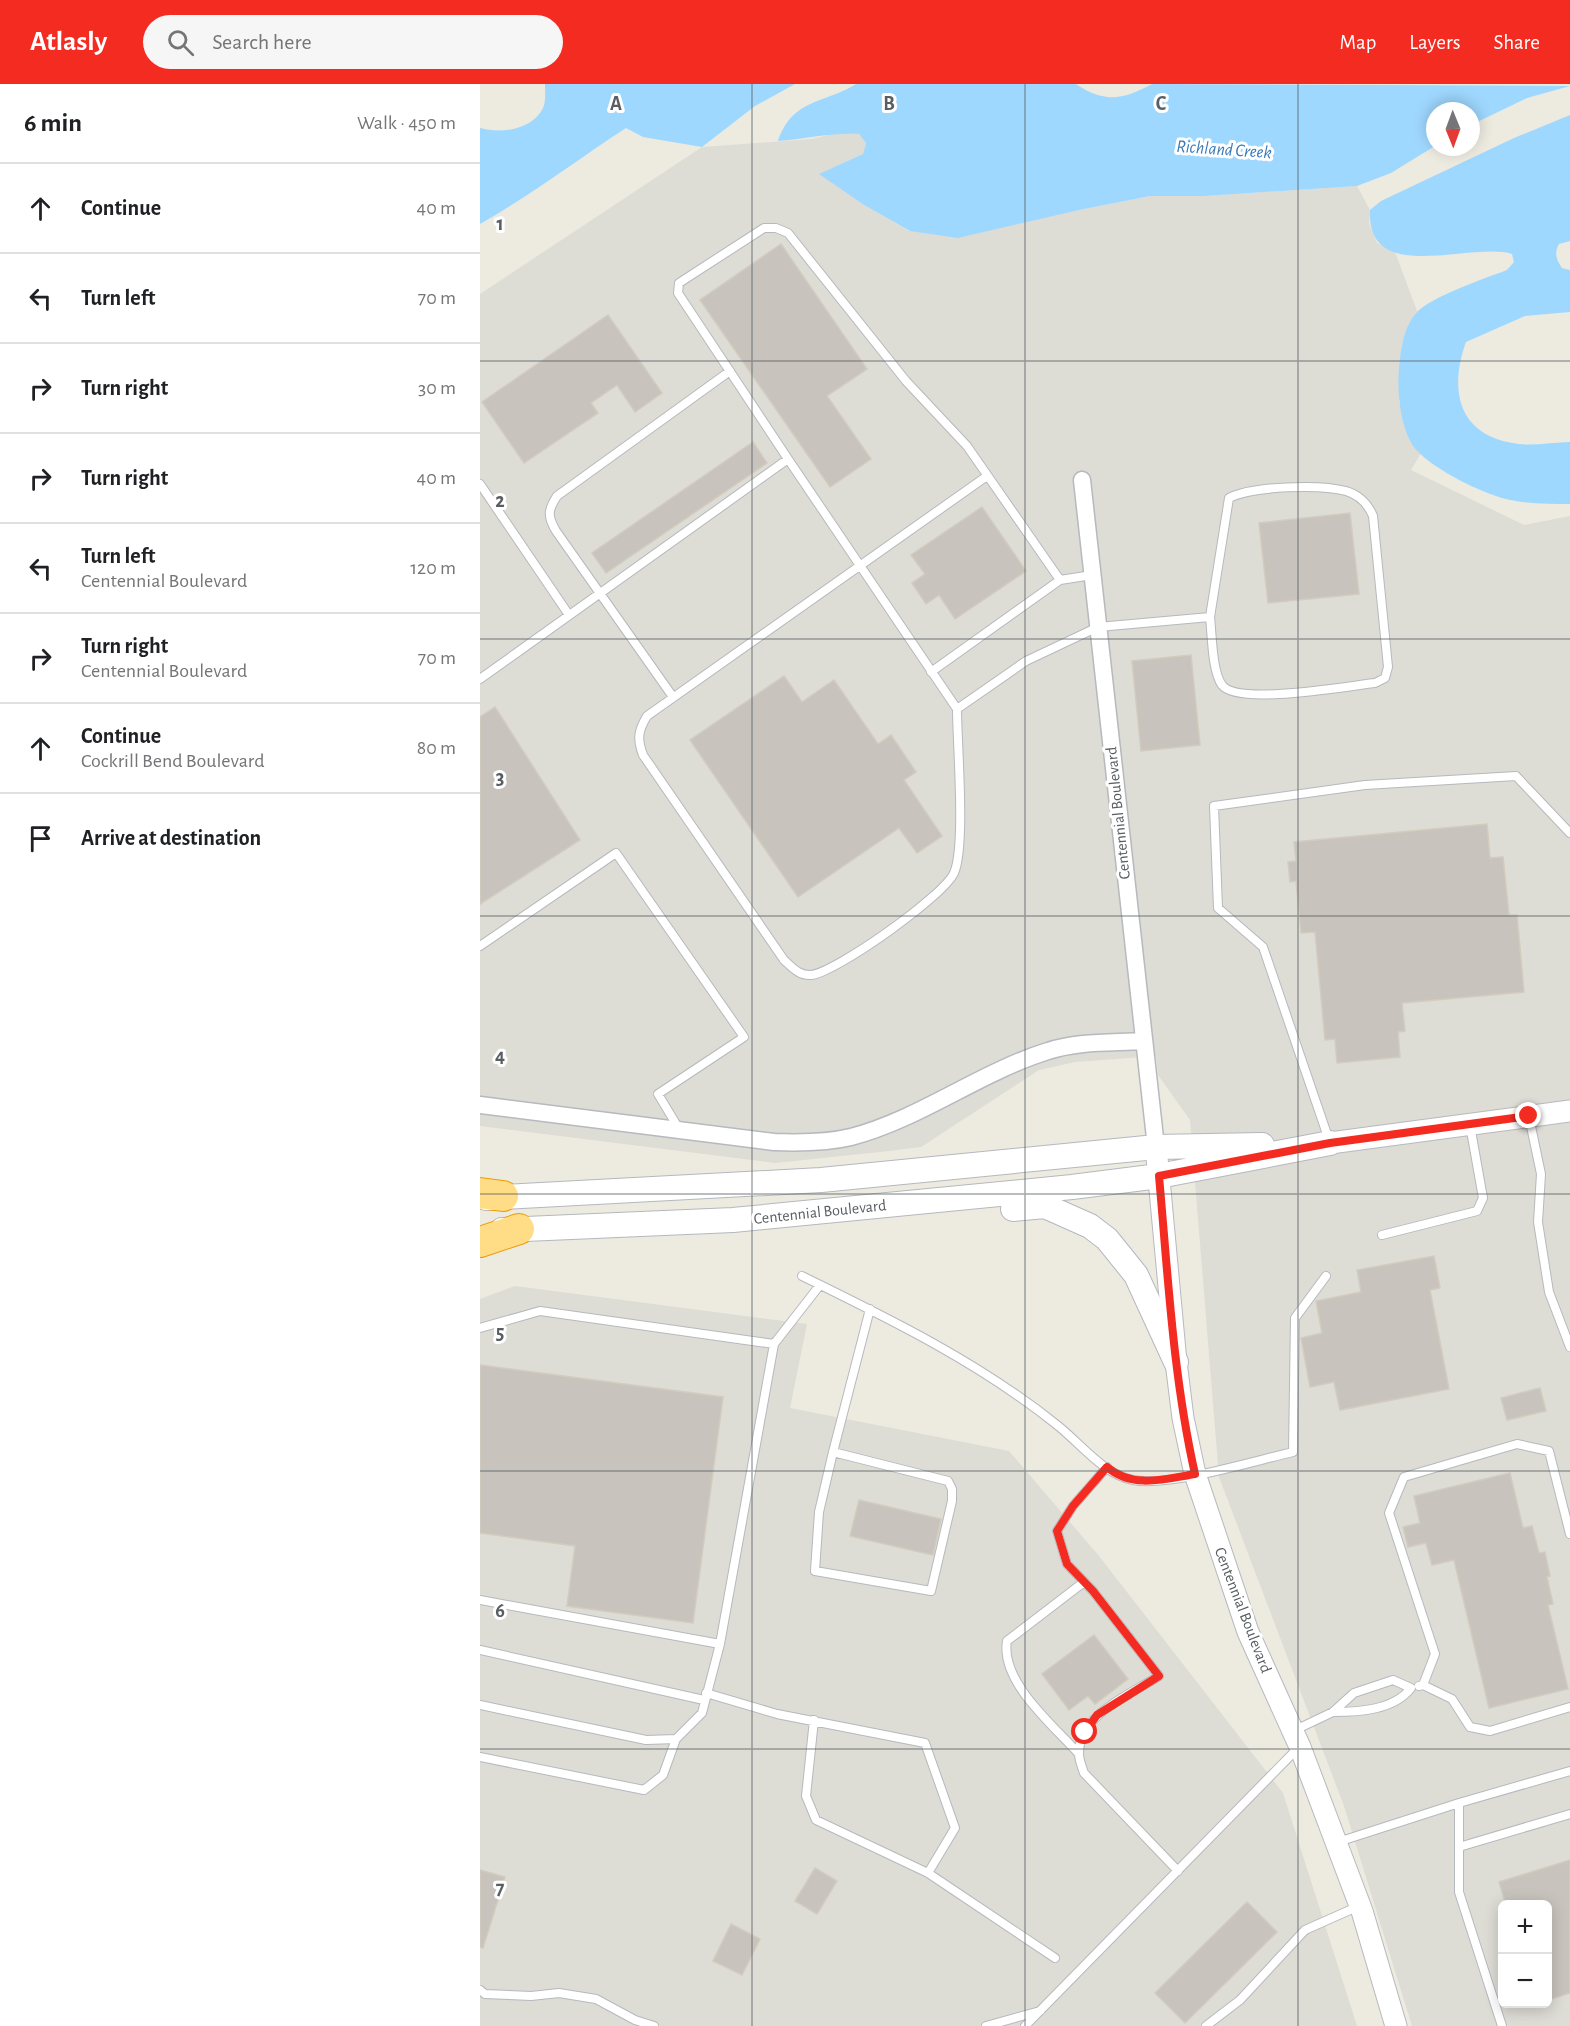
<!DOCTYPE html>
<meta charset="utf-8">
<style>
:root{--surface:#fff;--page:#f6f6f6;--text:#202124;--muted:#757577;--line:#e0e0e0;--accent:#f32b21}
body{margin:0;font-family:"Alegreya Sans",sans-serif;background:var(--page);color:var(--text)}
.controls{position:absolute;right:18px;bottom:18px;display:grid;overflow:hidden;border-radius:9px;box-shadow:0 3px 15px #0003}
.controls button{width:54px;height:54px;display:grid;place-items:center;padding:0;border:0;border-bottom:2px solid var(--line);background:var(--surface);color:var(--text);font:30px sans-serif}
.compass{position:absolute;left:946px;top:18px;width:54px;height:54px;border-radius:50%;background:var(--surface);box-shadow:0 3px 15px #0003;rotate:179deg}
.stop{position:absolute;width:18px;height:18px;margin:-14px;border:4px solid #f32b21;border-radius:50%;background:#fff}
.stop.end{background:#f32b21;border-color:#fff;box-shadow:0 2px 6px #0008}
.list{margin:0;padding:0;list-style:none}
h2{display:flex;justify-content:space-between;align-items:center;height:78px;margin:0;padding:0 24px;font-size:26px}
h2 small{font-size:20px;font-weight:400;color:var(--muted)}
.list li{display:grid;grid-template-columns:39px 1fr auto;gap:18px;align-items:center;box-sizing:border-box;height:90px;padding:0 24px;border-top:2px solid var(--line)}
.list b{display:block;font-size:22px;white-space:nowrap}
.list p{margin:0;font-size:20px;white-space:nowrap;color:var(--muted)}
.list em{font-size:20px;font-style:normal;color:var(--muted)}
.icon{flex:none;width:33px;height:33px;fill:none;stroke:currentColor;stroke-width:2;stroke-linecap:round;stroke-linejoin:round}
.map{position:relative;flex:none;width:1090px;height:1942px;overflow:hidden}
header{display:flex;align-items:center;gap:36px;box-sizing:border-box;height:84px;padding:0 30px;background:var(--accent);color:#fff}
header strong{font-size:28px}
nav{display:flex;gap:33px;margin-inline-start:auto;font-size:21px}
.search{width:420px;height:54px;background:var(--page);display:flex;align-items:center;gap:15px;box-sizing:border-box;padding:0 21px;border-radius:33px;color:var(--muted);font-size:22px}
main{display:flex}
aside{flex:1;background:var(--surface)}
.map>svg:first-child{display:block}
.industrial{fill:#dddcd5;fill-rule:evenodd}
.water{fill:#9fd8ff}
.building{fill:#c8c4bd;stroke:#d2cbbe;stroke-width:1.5}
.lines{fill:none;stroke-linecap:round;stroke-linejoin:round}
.service-casing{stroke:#b6b9be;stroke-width:10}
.minor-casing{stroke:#b6b9be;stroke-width:19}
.tertiary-casing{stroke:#b6b9be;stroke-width:23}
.secondary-casing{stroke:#b4b8be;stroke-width:26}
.motorway-casing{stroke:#ee9c00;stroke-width:32}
.service{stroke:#fff;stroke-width:8}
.minor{stroke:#fff;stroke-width:16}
.tertiary{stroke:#fff;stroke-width:21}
.secondary{stroke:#fff;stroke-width:24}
.motorway{stroke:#ffdc86;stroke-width:30}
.route{stroke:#f32b21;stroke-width:8}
.grid{fill:none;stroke:#595e62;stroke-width:1.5;stroke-opacity:0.55}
.labels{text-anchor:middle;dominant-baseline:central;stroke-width:6;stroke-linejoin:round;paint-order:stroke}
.street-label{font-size:16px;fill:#595e62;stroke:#fff}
.water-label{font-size:18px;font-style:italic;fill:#3778b7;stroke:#fff}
.grid-label{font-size:20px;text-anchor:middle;font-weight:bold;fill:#595e62;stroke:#fff;stroke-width:6;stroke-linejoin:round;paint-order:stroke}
</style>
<header>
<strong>Atlasly</strong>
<div class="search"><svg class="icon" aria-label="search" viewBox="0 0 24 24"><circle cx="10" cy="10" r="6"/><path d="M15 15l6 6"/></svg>Search here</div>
<nav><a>Map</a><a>Layers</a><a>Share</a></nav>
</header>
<main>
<aside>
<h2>6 min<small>Walk · 450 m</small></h2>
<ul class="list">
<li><svg class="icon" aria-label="ahead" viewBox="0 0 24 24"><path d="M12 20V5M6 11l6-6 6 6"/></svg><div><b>Continue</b></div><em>40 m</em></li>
<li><svg class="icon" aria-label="left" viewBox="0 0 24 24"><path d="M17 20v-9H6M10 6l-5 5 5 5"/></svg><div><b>Turn left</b></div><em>70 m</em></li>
<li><svg class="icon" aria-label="right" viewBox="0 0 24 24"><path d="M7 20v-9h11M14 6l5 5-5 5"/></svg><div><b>Turn right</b></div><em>30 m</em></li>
<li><svg class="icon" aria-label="right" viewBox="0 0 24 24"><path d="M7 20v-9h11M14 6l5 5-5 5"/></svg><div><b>Turn right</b></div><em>40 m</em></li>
<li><svg class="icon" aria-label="left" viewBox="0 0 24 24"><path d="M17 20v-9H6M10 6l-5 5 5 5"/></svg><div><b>Turn left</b><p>Centennial Boulevard</p></div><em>120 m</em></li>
<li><svg class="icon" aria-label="right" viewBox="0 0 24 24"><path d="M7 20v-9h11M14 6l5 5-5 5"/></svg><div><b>Turn right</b><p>Centennial Boulevard</p></div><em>70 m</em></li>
<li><svg class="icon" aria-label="ahead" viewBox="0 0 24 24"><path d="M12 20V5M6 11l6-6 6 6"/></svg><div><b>Continue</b><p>Cockrill Bend Boulevard</p></div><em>80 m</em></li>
<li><svg class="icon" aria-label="arrive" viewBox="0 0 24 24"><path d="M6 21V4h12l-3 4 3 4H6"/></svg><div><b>Arrive at destination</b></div></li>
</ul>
</aside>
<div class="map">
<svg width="1090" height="1942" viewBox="0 0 1090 1942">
<rect width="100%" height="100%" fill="#edeae0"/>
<path class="industrial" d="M357,49L379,50L386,59L383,70L340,90L384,121L429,147L599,126L670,112H725L877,102L890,126L889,140L897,159L915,168L937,227L929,239L922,260L919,293V317L925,342L930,358L941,369L931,386L1044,441L1090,432V1942H932L864,1722L739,1393L710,1036L678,991L676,972L595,978L559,986L441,1063L409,1067L295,1079L0,1042V210L222,63L332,55ZM1023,1820H1068V1920H1023Z
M35,1202L327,1240L310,1324L529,1367L619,1472L803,1709L877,1942H0V1215Z"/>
<path class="water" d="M65,0H315L275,22L222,63L163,53L146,44C97,76 51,111 0,140V44C21,50 52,46 63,24C66,18 65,7 65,0Z
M376,0H596C624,19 643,16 672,0L1090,2L1047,14L991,41V27H955V62L911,89L877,102L725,112H670L599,126L478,154L430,147L384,121L339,90L383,70L386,59L379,50C352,48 325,55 298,57C313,14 344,20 376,0Z
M1090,31V157L1079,160C1074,169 1076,175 1082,184L1090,186V228L1045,232L986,258C968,308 979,353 1039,360C1055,362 1074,358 1090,358V420C1065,420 1037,420 1013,411C990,403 940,378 930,357C920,336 917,308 919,285C921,266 923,244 936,229C950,213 1006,194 1027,186L1034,178L1032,170C991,157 886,203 890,126L901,117L1034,54Z"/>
<path class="building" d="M301,160L387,285L347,312L391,375L350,403L220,216Z
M128,231L182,309L155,328L137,301L111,319L118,329L44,379L2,318Z
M273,358L287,379L126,489L112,469Z
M502,423L546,487L475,535L459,511L446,520L432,499L445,490L431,471Z
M870,429L879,510L788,519L779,439Z
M711,571L720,661L661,667L652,577Z
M304,592L322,618L354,596L398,660L411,651L436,688L424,696L462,752L437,769L419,744L318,813L210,656Z
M15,623L100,756L0,820V633Z
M1007,740L1010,774L1023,773L1029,831H1037L1044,908L922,919L925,947L918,948L920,973L857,979L855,955L845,956L835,848L821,849L816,797L810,798L808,778L816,777L814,758Z
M954,1172L960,1204L950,1206L969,1305L860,1326L854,1298L830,1303L821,1254L842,1249L836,1217L881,1208L877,1186Z
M0,1281L243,1313L213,1539L87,1522L95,1462L0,1449Z
M1060,1304L1066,1327L1027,1336L1021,1314Z
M1030,1389L1043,1444L1052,1442L1059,1469L1065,1468L1070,1492L1067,1493L1073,1520L1068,1521L1088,1605L1009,1624L974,1476L952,1481L946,1459L928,1463L923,1443L940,1439L934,1412Z
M379,1416L461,1435L453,1471L370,1452Z
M614,1551L648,1595L615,1620L608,1612L589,1626L562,1590Z
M1090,1776V1909L1068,1916V1821H1026L1019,1798Z
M335,1784L357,1797L337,1830L315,1817Z
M0,1786L25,1793L3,1864L0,1863Z
M767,1818L797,1848L705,1939L675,1909Z
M251,1840L280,1855L262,1891L233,1877Z"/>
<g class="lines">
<g class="service-casing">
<path id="service" d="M308,375L198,209L199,199L284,144H296L308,149L426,297L487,362L580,496L451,588
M0,400L89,531
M580,496L612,491
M0,595L308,375L477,625L546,577L618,543L730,533C732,550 732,588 742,601C757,622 868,602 895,599L905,594L908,583L893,432C888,420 879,411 866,407C840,400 773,402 749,414L730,533
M193,613L76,447C67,432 68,426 77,412L250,287
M477,625C477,660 486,762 474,789C464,812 355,889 331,891C319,892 312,883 304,876L163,671C157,655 158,647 167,632L507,392
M0,862L136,769L264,953L178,1010L199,1045
M1049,1033L1061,1090L1058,1138L1069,1208L1090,1263
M849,1056L783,863L738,824L734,722L885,701L1036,692L1090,749
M902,1151L997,1127L1003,1114L990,1041
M322,1192C410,1235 500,1279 577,1341C599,1358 624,1391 653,1396C689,1403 774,1377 813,1368L815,1234L846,1192
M0,1244L60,1227L294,1260
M353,1368L339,1428L335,1487L451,1507L472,1417V1405L468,1397L353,1368L390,1225
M627,1383L593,1422L577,1447L587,1480L613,1507L679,1592C651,1610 598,1631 599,1670C599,1676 602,1683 604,1689L698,1787
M0,1516L240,1560L294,1260L340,1201
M0,1566L224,1616
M943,1601L955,1570L909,1429L924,1393L1037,1360L1069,1367L1090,1450
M939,1602L943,1601L972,1615L990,1643L1010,1647L1090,1623
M226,1609L297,1630L445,1659L475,1744L448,1789
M0,1621L166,1656L196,1655L222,1629L240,1560
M334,1636L326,1712L336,1736L448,1789L575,1874
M813,1647L853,1628L874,1609L913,1596L931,1604C914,1626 880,1628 853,1628
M599,1670C574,1642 520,1598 527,1557L604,1498
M0,1673L164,1706L183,1691L196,1655
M979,1719L1090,1687
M858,1758L979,1719V1808L1022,1942
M979,1763L1090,1730
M0,1906L5,1910L51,1912L79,1909L116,1915L155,1936L174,1942
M506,1942L560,1927
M545,1942L819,1663
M726,1942L760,1916L825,1846L879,1822"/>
</g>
<g class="minor-casing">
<path id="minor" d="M602,396L676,1063
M0,1021L294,1058C320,1059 346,1059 371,1053C440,1035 500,988 568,967C598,957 632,959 663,957"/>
</g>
<g class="tertiary-casing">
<path id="tertiary" d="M850,1059L1090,1027
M676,1063L696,1278L703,1334L715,1390L768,1548L820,1663L882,1827L916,1942"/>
</g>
<g class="secondary-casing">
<path id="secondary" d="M6,1114L341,1096L676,1063L782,1061
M533,1125L565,1122L610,1142L627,1155L656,1191L696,1278
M22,1146L253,1136L592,1103L679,1092L850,1059"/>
</g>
<g class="motorway-casing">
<path id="motorway" d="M0,1109L23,1112
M0,1158L39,1145"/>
</g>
<use href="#service" class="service"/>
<use href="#minor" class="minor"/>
<use href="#tertiary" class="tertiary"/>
<use href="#secondary" class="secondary"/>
<use href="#motorway" class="motorway"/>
</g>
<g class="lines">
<path class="route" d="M605,1648L617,1631L679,1592L613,1507L587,1480L577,1447L593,1422L627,1383C652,1405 685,1395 715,1390C693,1292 688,1192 679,1092L850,1059L1049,1032"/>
</g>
<path class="grid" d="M272,0V1942M545,0V1942M818,0V1942M0,277H1090M0,555H1090M0,832H1090M0,1110H1090M0,1387H1090M0,1665H1090"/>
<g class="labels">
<g class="street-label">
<text transform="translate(638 729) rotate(-96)">Centennial Boulevard</text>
<text transform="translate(340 1128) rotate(-6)">Centennial Boulevard</text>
<text transform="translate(763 1526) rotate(69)">Centennial Boulevard</text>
</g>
<g class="water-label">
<text transform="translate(744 66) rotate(4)">Richland Creek</text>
</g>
</g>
<g class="grid-label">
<text x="136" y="26">A</text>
<text x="409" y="26">B</text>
<text x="681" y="26">C</text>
<text x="20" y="146">1</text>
<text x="20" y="423">2</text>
<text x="20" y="700">3</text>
<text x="20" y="978">4</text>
<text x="20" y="1255">5</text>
<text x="20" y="1533">6</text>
<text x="20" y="1810">7</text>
</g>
</svg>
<div class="controls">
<button>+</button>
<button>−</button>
</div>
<svg class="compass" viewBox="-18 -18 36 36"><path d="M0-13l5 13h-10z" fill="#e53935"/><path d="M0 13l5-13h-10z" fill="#757577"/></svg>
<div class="stop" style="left:605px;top:1648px"></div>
<div class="stop end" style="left:1049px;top:1032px"></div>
</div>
</main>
